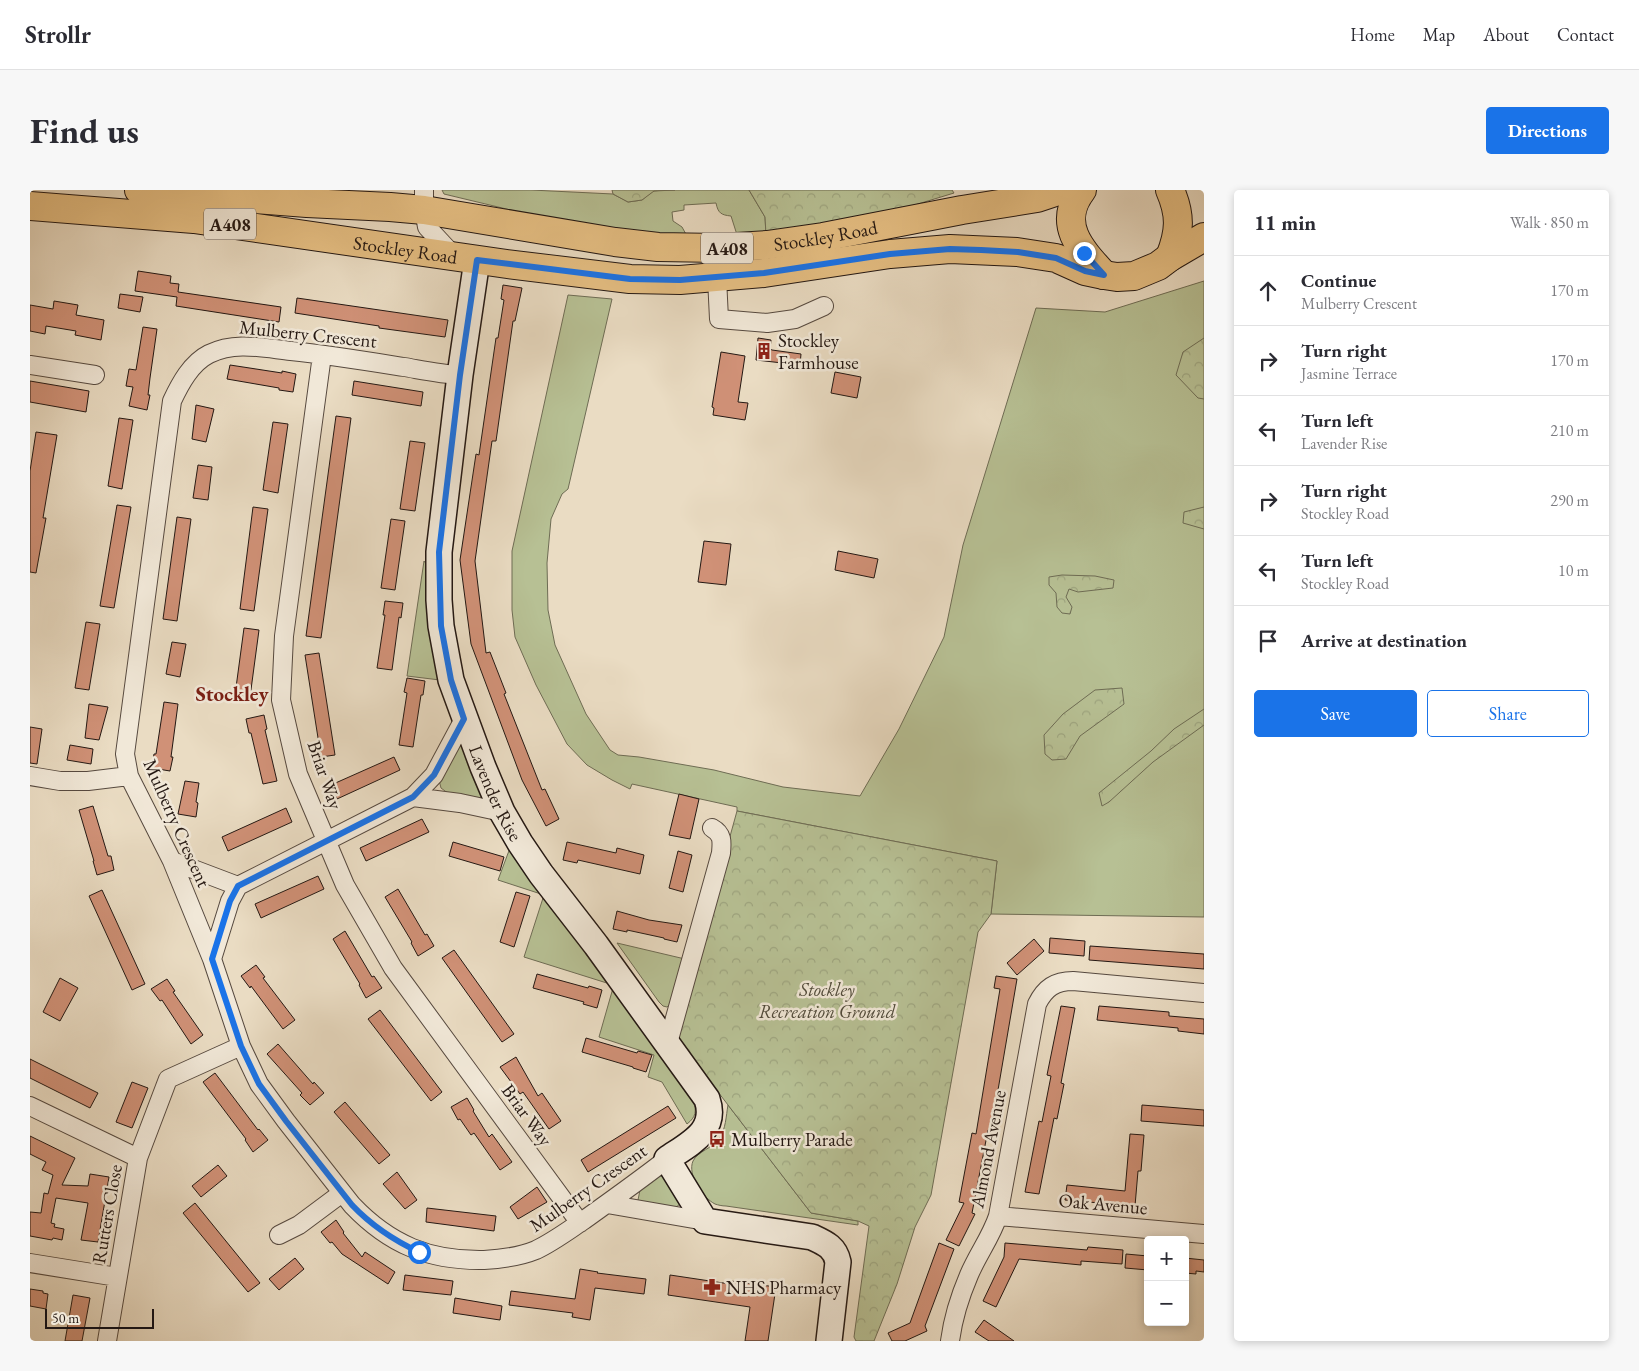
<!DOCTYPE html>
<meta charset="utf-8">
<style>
:root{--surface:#fff;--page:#f7f7f7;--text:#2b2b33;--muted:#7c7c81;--line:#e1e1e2;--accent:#1a73e8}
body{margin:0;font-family:"EB Garamond",serif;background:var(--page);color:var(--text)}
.controls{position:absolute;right:15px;bottom:15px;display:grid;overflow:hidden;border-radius:5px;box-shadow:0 2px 8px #0003}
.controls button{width:45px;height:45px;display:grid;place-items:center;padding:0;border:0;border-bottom:1px solid var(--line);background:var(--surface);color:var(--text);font:25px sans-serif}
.scale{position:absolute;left:15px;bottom:12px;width:109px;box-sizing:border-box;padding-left:5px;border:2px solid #241813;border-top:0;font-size:14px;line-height:18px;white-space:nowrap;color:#241813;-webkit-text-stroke:4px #f1e8d8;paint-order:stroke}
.stop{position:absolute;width:15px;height:15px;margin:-11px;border:4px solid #1a73e8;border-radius:50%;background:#fff}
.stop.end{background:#1a73e8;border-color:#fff;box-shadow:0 1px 5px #0008}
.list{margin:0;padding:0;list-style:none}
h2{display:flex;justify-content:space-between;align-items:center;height:65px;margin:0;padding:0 20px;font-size:21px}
h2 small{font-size:16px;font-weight:400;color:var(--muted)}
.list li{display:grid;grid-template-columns:32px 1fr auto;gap:15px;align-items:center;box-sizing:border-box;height:70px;padding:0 20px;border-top:1px solid var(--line)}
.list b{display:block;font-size:19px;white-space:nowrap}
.list p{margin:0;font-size:16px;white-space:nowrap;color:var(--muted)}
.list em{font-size:16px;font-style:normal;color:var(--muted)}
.actions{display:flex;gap:10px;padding:15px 20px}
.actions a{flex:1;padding:11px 0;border:1px solid var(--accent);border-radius:5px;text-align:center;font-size:18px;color:var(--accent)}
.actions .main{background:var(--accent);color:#fff}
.icon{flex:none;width:28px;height:28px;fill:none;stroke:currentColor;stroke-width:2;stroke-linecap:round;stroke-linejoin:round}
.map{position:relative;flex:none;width:1174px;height:1151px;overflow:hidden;border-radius:5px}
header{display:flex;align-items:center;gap:30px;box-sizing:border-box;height:70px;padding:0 25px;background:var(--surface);border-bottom:1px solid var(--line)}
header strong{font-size:24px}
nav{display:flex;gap:28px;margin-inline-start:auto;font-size:18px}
.intro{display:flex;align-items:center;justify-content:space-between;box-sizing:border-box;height:120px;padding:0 30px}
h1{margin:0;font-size:35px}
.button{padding:12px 22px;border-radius:5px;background:var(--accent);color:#fff;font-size:18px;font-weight:700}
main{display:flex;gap:30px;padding:0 30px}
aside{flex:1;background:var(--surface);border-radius:5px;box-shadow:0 2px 8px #0003}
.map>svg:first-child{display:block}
.green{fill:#b7c094;stroke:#6e6c54}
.forest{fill:url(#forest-crowns);stroke:#6e6c54}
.building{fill:#d09177;stroke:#241813}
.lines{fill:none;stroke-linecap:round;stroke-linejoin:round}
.street-casing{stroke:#56493f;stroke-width:20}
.secondary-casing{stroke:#241813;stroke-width:28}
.primary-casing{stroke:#241813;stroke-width:30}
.street{stroke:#f1e8d8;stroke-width:18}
.secondary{stroke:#f1e8d8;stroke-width:25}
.primary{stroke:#e5be82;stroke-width:28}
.route{stroke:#1a73e8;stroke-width:6}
.labels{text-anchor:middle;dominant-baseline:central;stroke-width:5;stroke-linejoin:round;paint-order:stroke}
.shield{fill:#f1e8d8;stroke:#62564e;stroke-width:1}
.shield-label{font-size:18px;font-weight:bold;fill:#241813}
.street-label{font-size:19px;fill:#241813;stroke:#f1e8d8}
.poi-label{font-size:19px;fill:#241813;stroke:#f1e8d8;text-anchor:start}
.park-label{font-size:19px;font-style:italic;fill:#504a3a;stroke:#f1e8d8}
.quarter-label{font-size:21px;font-weight:bold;fill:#7a1f14;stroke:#f1e8d8}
</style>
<header>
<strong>Strollr</strong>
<nav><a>Home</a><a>Map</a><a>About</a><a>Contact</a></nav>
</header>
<div class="intro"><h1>Find us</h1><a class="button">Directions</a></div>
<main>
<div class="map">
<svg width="1174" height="1151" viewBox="0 0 1174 1151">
<defs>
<pattern id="forest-crowns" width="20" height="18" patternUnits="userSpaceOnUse" patternTransform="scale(1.25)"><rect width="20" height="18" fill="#b7c094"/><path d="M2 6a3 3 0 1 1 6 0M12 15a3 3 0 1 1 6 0" fill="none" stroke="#9da47f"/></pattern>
</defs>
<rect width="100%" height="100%" fill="#eadcc3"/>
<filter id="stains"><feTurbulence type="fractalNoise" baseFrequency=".004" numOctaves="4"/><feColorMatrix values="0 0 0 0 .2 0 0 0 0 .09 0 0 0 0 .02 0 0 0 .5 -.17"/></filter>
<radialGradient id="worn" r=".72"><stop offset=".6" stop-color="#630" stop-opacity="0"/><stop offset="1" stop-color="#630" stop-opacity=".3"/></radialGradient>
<path class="green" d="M412,0H501L583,4L598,12L612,10L623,1L634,0H719L735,27L736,45L708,48L701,26C691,25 688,23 686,13L654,15V20L642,22L643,31L652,37L657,46L644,47L518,29L414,4Z
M1174,91V727L961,724L967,671L707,621V617L602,594L600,599L582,590L557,575L537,554L506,495L485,447L482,420V361L538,105L582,109L538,299L532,304L521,329L517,373L518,420L525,455L556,524L580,560L588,565L609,567L684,580L753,597L830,606L869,539L914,447L933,355L1006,118L1075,122Z
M394,371L397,375C399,414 400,452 410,490L377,486Z
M433,555L453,609L419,604L411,598L409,590L427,558Z
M480,658L580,794L494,767L514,705L468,690Z
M587,753L655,769L641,814L637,817L633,816L629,812Z
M583,798L663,911C667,921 666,927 657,934L632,892L618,887L624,865L569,847Z
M698,915L781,1023L828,1031V1035L696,1016C692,1016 688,1015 685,1014C673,1008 657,985 663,971C668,961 683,958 689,949C696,939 696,926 698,915Z
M629,986H633L650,1014L645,1018L610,1012L608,1010L610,1000Z"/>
<path class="forest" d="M582,0H645L624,1L612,10L598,12L583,4Z
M719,0H922L924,3L865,21L736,45L735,27Z
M1174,148V209L1168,208L1146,185L1153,162Z
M1174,317V339L1153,333L1154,322Z
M1032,385L1065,386L1084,390L1083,398L1048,402L1039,399L1036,407L1042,417L1040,424L1032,423L1027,417L1026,403L1019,395V387Z
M1092,498L1094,514L1050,546L1036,569L1022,570L1015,564L1014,545L1033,524L1065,500Z
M1174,519V535L1123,572L1079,612L1072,616L1069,603L1121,561L1144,539Z
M707,621L967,671L961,724L948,742L901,1005L885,1037L867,1094L844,1151H826L824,1147L839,1036L828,1031L781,1023L645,846Z"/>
<path class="building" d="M108,81L141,86L140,93L149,94L148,102L251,117L249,132L146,116L147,107L105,101Z
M473,95L492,98L485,131H483L466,251H462L445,371L456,463L460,462L476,503L474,504L512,600L515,599L529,629L516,636L492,590L441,454L430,370L446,264L449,265L466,148H468L474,110L471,109Z
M90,104L113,107L110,122L88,118Z
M267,108L418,130L415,147L349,138V136L265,123Z
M24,111L48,115L46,125L74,130L71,150L45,145L46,141L16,136L15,144L0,141V115L23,119Z
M113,137L127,139L120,188L118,205H120L117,220L99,216L103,197L96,196L99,179L106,180Z
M728,148L741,150L740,159L742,160L771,164L770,175L726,170Z
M691,162L715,166L708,212L718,213L715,230L683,225L684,218L682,217Z
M200,175L252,183V181L266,184L263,202L249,200V198L197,189Z
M805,182L831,187L827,208L801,203Z
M0,191L59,201L56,222L0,212Z
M324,191L393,202L391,216L322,205Z
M166,215L184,219L176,252L162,249Z
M306,226L321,228L291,448L276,446Z
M89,228L103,230L92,299L78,296Z
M243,232L258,234L248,303L233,300Z
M6,242L27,245L13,328H16L6,383L0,382V281Z
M380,251L395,253L385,321L370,319Z
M168,275L182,277L178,310L163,308Z
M87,315L101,317L84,418L70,416Z
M223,317L238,319L224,421L210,419Z
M147,327L161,329L147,431L133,429Z
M361,329L375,331L365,400L351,398Z
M674,351L701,354L696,395L668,392Z
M808,361L848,369L844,388L805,380Z
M355,411L373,413L371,428L369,427L362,480L347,478L355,425H353Z
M56,432L70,434L59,500L45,498Z
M214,438L229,440L220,507L205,505Z
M142,452L156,454L150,487L136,484Z
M289,463L305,565L291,567L275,465Z
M377,488L395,491L393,505H391L383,557L369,555L377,503L374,502Z
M134,512L148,514L141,567H143L140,581L122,578L124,564H126Z
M59,514L78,517L69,550L55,548Z
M234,525L237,539L235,540L247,591L233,594L221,543H219L216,529Z
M0,537L12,539L7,574L0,573Z
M40,555L63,559L61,574L37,570Z
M364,567L370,580L307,609L301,595Z
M155,591L169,593L166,612L168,613L166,627L148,624Z
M649,604L669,609L660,649L639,645Z
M63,616L78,666H81L84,680L67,685L63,671H64L49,620Z
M256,618L262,632L198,661L192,647Z
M392,629L399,642L336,671L330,658Z
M423,652L474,667L470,681L419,666Z
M537,652L586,663L587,658L614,665L610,684L548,670L547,673L533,670Z
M648,661L662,665L653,702L639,698Z
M288,686L294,699L231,728L225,714Z
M368,699L395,745L397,744L404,756L388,766L381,753L382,752L355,707Z
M72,700L115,794L102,800L59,706Z
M486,702L500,706L484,757L470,752Z
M587,721L619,730L652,735L647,752L634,749V748L597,740V742L583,739Z
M315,741L342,787L344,786L352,798L336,808L329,795L330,794L303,749Z
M1020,748L1055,751L1054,766L1019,763Z
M1004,749L1014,761L987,785L977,773Z
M1060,756L1174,764V779L1059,770Z
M424,760L484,844L472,852L412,768Z
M226,775L235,787L233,788L265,830L253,839L221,796L220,798L211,786Z
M507,784L558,798L559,796L572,800L567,818L553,814L554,812L503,798Z
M966,786L987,789L961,941L958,940L942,1023L945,1024L929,1056L916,1050L934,1013L929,1012L942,943L946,944L970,799L964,798Z
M30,788L48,798L30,831L13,822Z
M137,789L145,801L143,802L173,845L161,854L132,810L130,811L121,799Z
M1031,816L1045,818L1031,893L1034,894L1027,929L1024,928L1009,1004L995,1002L1009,931L1012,932L1021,886L1017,885Z
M1069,816L1139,822V826L1174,829V844L1148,841V838L1067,830Z
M350,820L412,902L401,911L338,829Z
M556,848L607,863L608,861L622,865L616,882L603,878V877L552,862Z
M248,854L283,894L284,892L294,903L280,915L270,905L272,903L237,864Z
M486,867L508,906L512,903L531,931L519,939L493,902L490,904L470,877Z
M0,869L68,903L60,918L0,888Z
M185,883L228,940L229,939L238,950L223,962L215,950L216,949L173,892Z
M102,892L118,898L102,938L86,932Z
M437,908L444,920L443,921L459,947L462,944L482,972L470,980L444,943L441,945L430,929L428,930L421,917Z
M315,912L360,965L349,974L304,922Z
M1112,915L1174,920V936L1111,931Z
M638,916L646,928L558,982L551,970Z
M1100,944L1114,945L1111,981H1108L1105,1016L1035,1010L1037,995L1095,1001Z
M0,946L45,968L32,995L58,996L60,984L79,987L68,1052L51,1050L58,1013L26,1008L21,1033L25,1034L24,1037L34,1039L32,1050L23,1048L22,1050L0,1046V1022L11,1023L14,1003L18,1004L23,985L12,980L16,972L0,964Z
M188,975L197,986L171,1007L162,996Z
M367,982L387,1010L375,1019L353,994Z
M507,997L517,1012L488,1029L480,1017Z
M165,1013L230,1093L218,1102L153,1023Z
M397,1018L466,1026L464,1041L396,1032Z
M306,1030L314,1042L313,1043L332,1067L335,1062L365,1082L358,1094L312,1064L302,1052L300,1053L291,1042Z
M909,1053L924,1059L895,1136L897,1141L875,1151H862L858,1143L880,1133Z
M975,1053L1057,1060L1058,1057L1093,1060L1092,1074L1051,1071V1075L989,1069L966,1117L953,1111L974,1067Z
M1096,1064L1118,1066V1080L1095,1078Z
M265,1068L274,1079L249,1100L239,1089Z
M1155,1068L1174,1070V1082L1166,1081V1084L1155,1083Z
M550,1079L568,1082L567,1083L616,1089L614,1104L565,1098L560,1130L542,1127L543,1123L479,1115L481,1101L545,1109Z
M375,1085L423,1091L421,1105L373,1100Z
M640,1085L700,1094L701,1091L746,1097L738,1151H715L720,1117L638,1105Z
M0,1099L13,1101V1103L18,1104L16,1119L0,1116Z
M43,1105L60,1108L52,1151H35Z
M425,1108L472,1116L470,1130L423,1123Z
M954,1130L984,1151H959L945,1142Z"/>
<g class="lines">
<g class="street-casing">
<path id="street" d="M394,0V20L397,37L424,66
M687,88L689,129L737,133L765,129L794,116
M292,165L254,446L251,510L268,584L315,695L363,778L550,1033
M0,175L65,185
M430,185C411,184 392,180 374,177C336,171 299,165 261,161C233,158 205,151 179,164C161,173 150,194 142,211L95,564L99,586L142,671L182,769L211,856L229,894L256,931L322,1015C360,1055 400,1071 454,1070C472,1069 489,1067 506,1060C523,1052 539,1040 554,1030C582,1010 610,990 637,969
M0,586L30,591H58L99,586
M383,607L430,613L472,622
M142,671L208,696
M182,769L200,711L208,696L383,607L404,585L434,529
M638,853L691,663C692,652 693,644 682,638
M0,916L108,968
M577,1014L675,1031
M968,1026L1174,1044
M249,1045L269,1035L312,1003
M0,1073L87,1087
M77,1151L108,968L138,889L211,856
M920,1151C923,1128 930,1106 939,1085C948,1064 961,1047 968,1026L1007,814C1015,798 1025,791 1043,791L1174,803"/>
</g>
<g class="secondary-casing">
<g id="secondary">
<path id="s1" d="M447,70L430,185L409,362V410L411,436L421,490L453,577L472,622L490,653L511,684L566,755L677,909C688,941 659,954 637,969L675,1031L782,1047C795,1053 805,1057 808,1072L799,1151"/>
</g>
</g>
<g class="primary-casing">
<g id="primary">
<path id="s2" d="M109,0L277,13L360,17L394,20L585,52L628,57L690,58L737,55L793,47L932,20L1007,8L1031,0"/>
<path d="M1052,0C1026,34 1051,60 1074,85"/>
<path id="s3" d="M0,16L164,29L477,74L600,89L650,90L734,83L860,64L920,59L987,62L1026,68L1055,81L1074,85L1087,87L1104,86L1128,76L1140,67L1174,47"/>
<path d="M1140,67C1150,42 1151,25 1140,0"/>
</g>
</g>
<use href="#street" class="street"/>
<use href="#secondary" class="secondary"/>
<use href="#primary" class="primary"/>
</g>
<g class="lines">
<path class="route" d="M389,1062C363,1050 342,1036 322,1015L256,931L229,894L211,856L182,769L200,711L208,696L383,607L404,585L434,529L421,490L411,436L409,362L430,185L447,70L600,89L650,90L734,83L860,64L920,59L951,60L988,62L1026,68L1055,81L1074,85L1054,63"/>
</g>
<defs>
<g id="building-bare" transform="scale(1.35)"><path d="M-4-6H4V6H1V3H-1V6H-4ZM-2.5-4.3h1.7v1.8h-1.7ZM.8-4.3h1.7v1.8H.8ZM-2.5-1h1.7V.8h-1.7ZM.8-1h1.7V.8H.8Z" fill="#8f2418" stroke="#f1e8d8" stroke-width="2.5" paint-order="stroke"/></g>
<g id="bus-bare" transform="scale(1.35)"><path d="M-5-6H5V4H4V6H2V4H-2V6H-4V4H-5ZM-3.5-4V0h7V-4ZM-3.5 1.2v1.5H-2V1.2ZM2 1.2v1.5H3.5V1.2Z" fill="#8f2418" stroke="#f1e8d8" stroke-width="2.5" paint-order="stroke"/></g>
<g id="pharmacy-bare" transform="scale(1.35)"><path d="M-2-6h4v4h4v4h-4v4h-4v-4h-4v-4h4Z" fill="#8f2418" stroke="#f1e8d8" stroke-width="2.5" paint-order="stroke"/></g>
</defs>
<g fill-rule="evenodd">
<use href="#building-bare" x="734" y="161"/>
<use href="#bus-bare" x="687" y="949"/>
<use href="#pharmacy-bare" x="682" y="1097"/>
</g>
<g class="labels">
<g class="shield">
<rect x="174" y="18.5" width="52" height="31" rx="4"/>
<rect x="671" y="42.5" width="52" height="31" rx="4"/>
</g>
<g class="shield-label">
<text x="200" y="34">A408</text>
<text x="697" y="58">A408</text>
</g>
<g class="street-label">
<text stroke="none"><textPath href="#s2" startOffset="691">Stockley Road</textPath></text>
<text stroke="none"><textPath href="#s3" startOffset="378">Stockley Road</textPath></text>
<text transform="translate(278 144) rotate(6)">Mulberry Crescent</text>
<text transform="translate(295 585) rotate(71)">Briar Way</text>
<text stroke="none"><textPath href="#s1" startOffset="545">Lavender Rise</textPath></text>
<text transform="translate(147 633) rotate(66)">Mulberry Crescent</text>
<text transform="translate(497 925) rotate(54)">Briar Way</text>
<text transform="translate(958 959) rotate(-79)">Almond Avenue</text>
<text transform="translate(558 998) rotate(-35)">Mulberry Crescent</text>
<text transform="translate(1073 1014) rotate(5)">Oak Avenue</text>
<text transform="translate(77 1024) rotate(-80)">Rutters Close</text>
</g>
<g class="poi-label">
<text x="748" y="150">Stockley<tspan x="748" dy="22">Farmhouse</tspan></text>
<text x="701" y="949">Mulberry Parade</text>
<text x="696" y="1097">NHS Pharmacy</text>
</g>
<g class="park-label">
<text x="797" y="799">Stockley<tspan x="797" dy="22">Recreation Ground</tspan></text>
</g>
<g class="quarter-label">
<text x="202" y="503">Stockley</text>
</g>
</g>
<rect width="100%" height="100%" filter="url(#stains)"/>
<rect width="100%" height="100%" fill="url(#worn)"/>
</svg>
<div class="controls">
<button>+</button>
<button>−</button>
</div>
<div class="scale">50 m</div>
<div class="stop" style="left:389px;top:1062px"></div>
<div class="stop end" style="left:1054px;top:63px"></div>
</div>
<aside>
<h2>11 min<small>Walk · 850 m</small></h2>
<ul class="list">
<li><svg class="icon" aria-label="ahead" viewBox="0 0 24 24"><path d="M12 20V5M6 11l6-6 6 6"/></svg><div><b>Continue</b><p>Mulberry Crescent</p></div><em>170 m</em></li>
<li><svg class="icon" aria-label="right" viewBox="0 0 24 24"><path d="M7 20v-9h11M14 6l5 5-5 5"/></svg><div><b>Turn right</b><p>Jasmine Terrace</p></div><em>170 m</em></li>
<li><svg class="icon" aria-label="left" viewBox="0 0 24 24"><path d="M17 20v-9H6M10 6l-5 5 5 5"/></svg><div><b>Turn left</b><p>Lavender Rise</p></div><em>210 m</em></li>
<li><svg class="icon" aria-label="right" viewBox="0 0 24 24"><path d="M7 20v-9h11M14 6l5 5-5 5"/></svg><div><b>Turn right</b><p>Stockley Road</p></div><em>290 m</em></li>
<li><svg class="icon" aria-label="left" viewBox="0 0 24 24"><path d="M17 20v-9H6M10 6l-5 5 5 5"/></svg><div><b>Turn left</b><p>Stockley Road</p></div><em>10 m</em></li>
<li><svg class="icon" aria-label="arrive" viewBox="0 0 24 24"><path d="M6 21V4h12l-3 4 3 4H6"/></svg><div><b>Arrive at destination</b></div></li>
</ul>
<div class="actions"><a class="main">Save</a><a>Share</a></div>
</aside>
</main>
